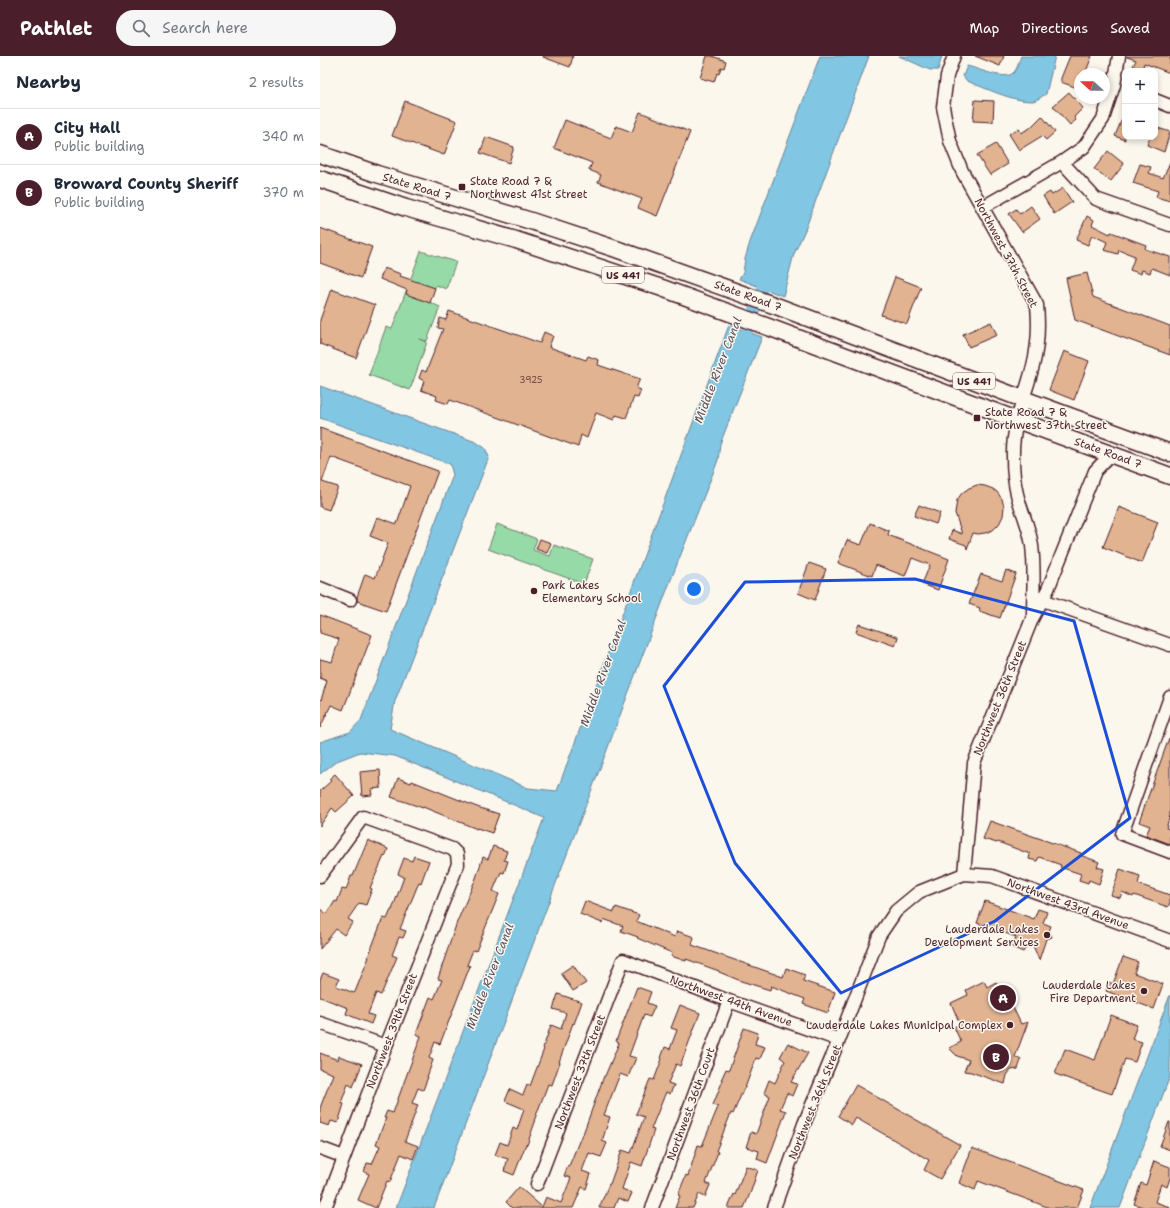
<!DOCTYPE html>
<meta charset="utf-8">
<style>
:root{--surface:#fff;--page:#f6f6f7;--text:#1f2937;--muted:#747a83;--line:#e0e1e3;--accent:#4a1f2b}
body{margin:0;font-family:"Shantell Sans",sans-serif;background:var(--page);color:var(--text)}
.controls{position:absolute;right:12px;top:12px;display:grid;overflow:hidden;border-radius:8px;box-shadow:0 2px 6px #0003}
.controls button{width:36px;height:36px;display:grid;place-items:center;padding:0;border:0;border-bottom:1px solid var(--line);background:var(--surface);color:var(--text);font:20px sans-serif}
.compass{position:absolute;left:754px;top:12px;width:36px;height:36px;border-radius:50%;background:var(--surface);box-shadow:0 2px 6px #0003;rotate:291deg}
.you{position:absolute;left:374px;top:533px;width:14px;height:14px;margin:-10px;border:3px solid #fff;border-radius:50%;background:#1a73e8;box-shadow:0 0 0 6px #1a73e833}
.badge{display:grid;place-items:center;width:26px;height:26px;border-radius:50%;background:var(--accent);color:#fff;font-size:13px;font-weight:700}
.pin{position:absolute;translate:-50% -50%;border:2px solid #fff;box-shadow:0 1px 4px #0006}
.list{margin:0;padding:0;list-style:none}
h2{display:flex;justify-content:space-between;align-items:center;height:52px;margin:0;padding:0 16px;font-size:17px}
h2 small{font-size:13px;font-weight:400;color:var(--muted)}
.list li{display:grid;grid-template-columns:26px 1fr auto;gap:12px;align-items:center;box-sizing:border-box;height:56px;padding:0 16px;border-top:1px solid var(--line)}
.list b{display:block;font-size:15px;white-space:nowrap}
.list p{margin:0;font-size:13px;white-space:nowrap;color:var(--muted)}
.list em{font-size:13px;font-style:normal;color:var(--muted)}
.icon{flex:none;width:22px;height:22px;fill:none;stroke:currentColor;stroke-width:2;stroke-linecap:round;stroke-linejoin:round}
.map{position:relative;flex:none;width:850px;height:1152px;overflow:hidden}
header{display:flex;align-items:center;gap:24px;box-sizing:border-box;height:56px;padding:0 20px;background:var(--accent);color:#fff}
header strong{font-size:19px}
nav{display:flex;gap:22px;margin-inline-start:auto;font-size:14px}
.search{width:280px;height:36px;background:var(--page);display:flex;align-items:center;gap:10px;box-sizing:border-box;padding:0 14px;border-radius:22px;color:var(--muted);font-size:15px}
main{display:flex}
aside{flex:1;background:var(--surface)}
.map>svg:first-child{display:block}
.green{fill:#95daa7;stroke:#707c69}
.water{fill:#81c6e2;stroke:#6b8399}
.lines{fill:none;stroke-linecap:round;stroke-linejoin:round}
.canal{stroke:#81c6e2;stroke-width:11}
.building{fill:#e1b391;stroke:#4a1f2b}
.minor-casing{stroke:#4a1f2b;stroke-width:15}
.major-casing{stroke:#4a1f2b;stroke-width:19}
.minor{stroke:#fbf7ec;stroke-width:12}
.major{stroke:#fbf7ec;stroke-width:16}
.marked{fill:none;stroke:#1d4ed8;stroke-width:3;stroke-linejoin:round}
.poi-dot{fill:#4a1f2b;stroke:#fbf7ec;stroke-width:1.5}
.labels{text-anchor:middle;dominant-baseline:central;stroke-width:3;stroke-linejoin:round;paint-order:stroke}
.number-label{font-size:9px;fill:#704444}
.shield{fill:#fbf7ec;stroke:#7f6065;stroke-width:1}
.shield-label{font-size:10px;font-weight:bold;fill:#4a1f2b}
.poi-label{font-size:11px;fill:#4a1f2b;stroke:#fbf7ec;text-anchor:start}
.street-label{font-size:11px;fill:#4a1f2b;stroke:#fbf7ec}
.water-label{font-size:12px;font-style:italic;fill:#5a5162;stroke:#fbf7ec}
</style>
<header>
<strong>Pathlet</strong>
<div class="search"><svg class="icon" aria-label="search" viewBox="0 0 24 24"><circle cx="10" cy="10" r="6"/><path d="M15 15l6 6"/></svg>Search here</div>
<nav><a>Map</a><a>Directions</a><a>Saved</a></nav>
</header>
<main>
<aside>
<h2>Nearby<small>2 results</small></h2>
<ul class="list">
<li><span class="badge">A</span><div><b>City Hall</b><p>Public building</p></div><em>340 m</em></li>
<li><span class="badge">B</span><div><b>Broward County Sheriff</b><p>Public building</p></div><em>370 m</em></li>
</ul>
</aside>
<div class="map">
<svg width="850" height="1152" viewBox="0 0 850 1152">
<rect width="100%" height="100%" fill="#fbf7ec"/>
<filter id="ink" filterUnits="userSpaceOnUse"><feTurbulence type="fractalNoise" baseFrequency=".025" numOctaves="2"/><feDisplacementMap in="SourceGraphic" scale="8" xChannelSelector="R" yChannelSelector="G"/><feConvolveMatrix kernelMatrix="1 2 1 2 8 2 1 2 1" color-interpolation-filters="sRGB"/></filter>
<g filter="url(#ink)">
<path class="green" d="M101,195L136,206L126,233L116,229L109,246L120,251L107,285L99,283L107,286L90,334L49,319L66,271L72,273Z
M177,468L217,483L213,494L230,500L234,489L273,503L264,528L168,493Z"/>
<path class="water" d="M500,0H549L485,174L474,198L463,240L419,223L423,217L425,203L430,186Z
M579,0H622L618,14H610Z
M701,0H735L726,38C722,40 718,44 713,45C694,46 665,32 647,25L643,20L647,10C657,12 685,25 693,17C697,14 699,5 701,0Z
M409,269L442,281L400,388L398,404L395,412L350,526L287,694L239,819L114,1152H76L224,762L194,749L75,700L40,696L17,705L0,718V686L30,676L41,664L133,419L130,408L0,362V330L156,386L165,392L169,401L75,645L70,673L208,732L237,735Z
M850,939V1021L847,1028L800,1152H770Z"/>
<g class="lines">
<path class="canal" d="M422,289L447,219"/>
</g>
<path class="building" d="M223,0H253L250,11L223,1Z
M387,0H392L406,5L404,12L401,11L399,18L397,17L394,26L380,22Z
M655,0H684L680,10Z
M750,0H772L765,18H760V33L741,26V22Z
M807,0H850V17L824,7L822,14L813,10L816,4L807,1Z
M749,36L763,52L754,61L756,64L750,69L733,50Z
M655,44L674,45L673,66L653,65Z
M85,45L137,65L124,99L72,80Z
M320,56L370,76L337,160L318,152L322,143L278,126L281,119L269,114L272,107L234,92L245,64L291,82L296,70L312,76Z
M805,56V84L795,80Z
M722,60L735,76L726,84L722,80L699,94L689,78L699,72L701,77L710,72Z
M835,71L850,76L844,96L827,89L830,81H835Z
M166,81L194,91L189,107L160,97Z
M676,88L688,108L670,119L657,99Z
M788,95L804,108L791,125L774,113Z
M850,106V145L836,141L838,135L813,127L820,108L831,111L829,117L843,122Z
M743,132L752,146L734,158L723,140L730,136L732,139Z
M711,150L720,163L702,176L689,158L696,153L700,158Z
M767,160L774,164L772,169L790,178L791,176L826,189L825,193L850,201V219L832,212L830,217L822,214L821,218L810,214L815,200L799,194L798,198L784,194L787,186L772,179L768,189L756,184Z
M0,172L52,191L41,222L0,207Z
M64,212L81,218L80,220L115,232L110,247L86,238L87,234L60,223Z
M767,217L773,241L850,270V299L755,264L746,222Z
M575,221L601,231L587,268L561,259Z
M11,233L55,249L36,302L0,288V264Z
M129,255L220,287L224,276L233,280L229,291L266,304L268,300L279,304L278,309L320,323L316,332L321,334L318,342L314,341L306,362L296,359L294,364L276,357L267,382L261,379L258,391L130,344L128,348L116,344L117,340L101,334L104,325L99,322L102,314L106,316L123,273L118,272L120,262L126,264Z
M671,266L677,279L649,291L643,278Z
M744,295L769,305L754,344L729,334Z
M0,372L118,415L66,555L37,545V541L45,518L55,522L68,487L50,480L57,461L77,468L90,430L11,401L2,426L18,431L9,454L0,451Z
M657,429L665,430L673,433L677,436L682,443L684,451L683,460L679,468L673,474L665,477L658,478L653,477L647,493L646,489L629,483L632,474L642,478L635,457L637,444L642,437L649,432Z
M599,449L620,457L616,468L594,460Z
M799,451L838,466L822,507L783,491Z
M550,467L569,475L568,479L629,503L618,534L602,528L610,509L592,502L585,520L556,509L552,520L518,507L527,484L541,489Z
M220,483L231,487L227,497L216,493Z
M489,507L506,513L495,544L478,537Z
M686,514L696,518L680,562L659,555L660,552L649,548L661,518L682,525Z
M0,559L52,579L23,654L11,649L0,672V643L1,644L7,625L0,622V603L12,606L19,583L0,577Z
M539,568L578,581L575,590L536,576Z
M849,682H850V760L846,772L850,773V788L826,779L830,770L819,766Z
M60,714L61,732L51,733L52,739L42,740L40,716Z
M15,718L34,740L16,756L12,752L0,770V735L11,725L9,723Z
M78,722L91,727L92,725L157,751L179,758L172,777L157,772V773L103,751V752L71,741Z
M670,765L761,797L760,799L779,806L777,811L784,813L779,828L769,824L768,827L759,824L761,818L740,811L741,809L719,801L717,805L709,803L710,798L678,786L677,787L663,783Z
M48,784L68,793L65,801L64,800L50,832L52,833L46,849L39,847L28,863L33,866L24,879L16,873L0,893V853L7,858L15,845L17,846L22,833L26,834L31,820H33Z
M173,790L187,795L184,804L188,805L184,817L181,816L173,835L179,838L156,895L153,894L147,909L150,910L120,988L115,986L109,1002L113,1004L107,1021H108L103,1034L98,1032L92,1047L98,1049L85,1085L98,1090L93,1103L81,1098L70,1126L67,1125L56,1152L38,1144L49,1118L44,1116L47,1107L52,1108L60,1090L56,1088L66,1062H64L67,1055L73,1057L83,1029L101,980L96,978L110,941L114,943L122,924L118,923L123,907L137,866L156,822L163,801L168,803Z
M94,800L109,805L101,827L99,826L80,873L86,875L83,882L79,881L72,899L77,901L61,939L56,937L48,958L54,960L51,968L26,958L28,952L0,941V924L3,917L19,923L16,930L34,937L35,936L49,901H48L63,862L67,863L71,854H72L84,821L78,818L84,802L92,805Z
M800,813L820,820L818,828L850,839V846L848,851L814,839L813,841L802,836L800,842L791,839Z
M265,845L294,856L296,851L319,859L316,865L355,881L357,875L374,881L372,889L463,921L466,912L485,919L483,925L515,936L508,957L483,948L485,943L451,930L450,934L421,925L399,916V915L366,903V905L351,900L352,897L317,882L318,881L301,875L303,870L283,863L282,867L260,858Z
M665,845L714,863L718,853L727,856L723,867L731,870L729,875L732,881L726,883L719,904L711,885L703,896L692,891L696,881L657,867Z
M803,901L818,906L814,917L843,928L834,953L786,935L789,926L793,928Z
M253,909L266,927L253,935L241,917Z
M664,925L667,931L676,926L678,930L682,929L701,968L708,966L695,1001L701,1004L698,1013L691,1014L687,1019L685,1028L651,1016L644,1015L649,1004L637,1000L629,992L641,986L634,971L640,968L631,947L648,939L646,934Z
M317,931L331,936L327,947L335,950L330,961L324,959L309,1000L316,1002L308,1021L300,1018L284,1059L290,1061L282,1085L287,1087L281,1101L269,1097L262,1115L271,1118L266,1133L262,1131L253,1152H192L186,1146L199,1131L222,1151L226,1141L241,1147L251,1122L244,1120L248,1109L249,1110L262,1078H263L284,1020H285L299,987L296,985Z
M238,938L262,946L254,968L253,967L239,1006H240L232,1029L228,1028L214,1065L215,1066L207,1089L206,1088L194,1119L184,1115L188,1103L175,1099L180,1086L187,1089L193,1072L197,1074L204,1053L185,1045L190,1033L203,1039L207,1029L210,1030L224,993L223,992L231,969L241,973L246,957L233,953Z
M360,949L380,957L360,1010L356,1008L348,1027L354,1029L350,1038L346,1036L331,1073L334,1074L322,1110L311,1106L302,1133L312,1137L308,1146L298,1142L294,1152H279L289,1128H290L302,1094L311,1097L324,1061L316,1058L330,1023L334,1024L342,1003L341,1002L345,991L350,993L357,974L351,972Z
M791,959L817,969L812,983L822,986L815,1006L805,1003L792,1038L735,1018L745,993L775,1004Z
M424,972L438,977L435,988L445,991L440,1003L436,1002L425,1032H424L413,1058L411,1057L396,1095L398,1096L386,1127L390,1129L385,1141L379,1138L373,1152H355L360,1140L358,1139L366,1119L368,1120L378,1089L382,1090L398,1051L393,1049L403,1024H401L406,1013L409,1014Z
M468,987L488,997L471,1026L477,1028L472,1040L467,1037L460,1053L466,1055L447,1107L437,1103L439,1095L426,1091L431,1076L436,1078L450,1040L444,1037L449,1024L455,1027L465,1005L460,1001Z
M0,997L18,1004L19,1000L42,1008L33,1031L28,1028L21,1047L24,1048L18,1067L11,1065L9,1070L0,1067V1052L13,1018L0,1013Z
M536,1029L640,1089L620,1123L604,1114L609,1104L536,1062L532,1069L518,1060Z
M849,1066H850V1094L840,1090Z
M652,1092L764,1134L757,1152H730L658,1125L655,1134L639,1127Z
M834,1105L850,1111V1122L847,1131L841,1128L835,1146L850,1151L849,1152H826L814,1148L821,1127L826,1129Z
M426,1110L438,1114L431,1135L424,1152H408L414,1138L415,1139Z"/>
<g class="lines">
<g class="minor-casing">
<path id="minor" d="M634,0L627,20L623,51L630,85L642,115L717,249C719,270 718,290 713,310C705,341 692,369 693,401C693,413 694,426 697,438C701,455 710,472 712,490C715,513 713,537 713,560
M835,44L850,50
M742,106L776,143L850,169
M663,151L742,106L764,91L783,63L794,29L799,0
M0,532L30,544
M723,544L850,589
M850,641L802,778L850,796
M644,818L672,820L850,885
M0,820L43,761L132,793L137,798L138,808L66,990L5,1152
M0,967L66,990
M0,1092L24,1101
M217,1128L303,904L409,945L519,984
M332,1152L409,945
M454,1152L484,1068L519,984L559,880L576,855L599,836L644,818L654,707L712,563L728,533L775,415L790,399"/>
</g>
<g class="major-casing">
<path id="major" d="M0,98L57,118L211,165L296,193L459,251L703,343L850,397
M0,123L86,152L196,184L342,232L451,272L697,364L850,420"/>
</g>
<use href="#minor" class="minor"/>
<use href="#major" class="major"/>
</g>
</g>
<path class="marked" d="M595,523L754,565L810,762L675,865L521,937L415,807L344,630L425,526Z"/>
<g class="poi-dot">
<rect x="138" y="127" width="8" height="8" rx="2"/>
<rect x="653" y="358" width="8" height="8" rx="2"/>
<circle cx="214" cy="535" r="4"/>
<circle cx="727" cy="879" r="4"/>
<circle cx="824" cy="935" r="4"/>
<circle cx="690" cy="969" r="4"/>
</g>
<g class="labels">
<g class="number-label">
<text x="211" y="324">3925</text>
</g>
<g class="shield">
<rect x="282" y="211" width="42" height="16" rx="3"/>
<rect x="633" y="317" width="42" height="16" rx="3"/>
</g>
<g class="shield-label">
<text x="303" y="219">US 441</text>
<text x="654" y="325">US 441</text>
</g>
<g class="poi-label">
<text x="150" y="125">State Road 7 &amp;<tspan x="150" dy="13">Northwest 41st Street</tspan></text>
<text x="665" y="356">State Road 7 &amp;<tspan x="665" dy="13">Northwest 37th Street</tspan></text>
<text x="222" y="529">Park Lakes<tspan x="222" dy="13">Elementary School</tspan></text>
<text x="719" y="873" text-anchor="end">Lauderdale Lakes<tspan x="719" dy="13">Development Services</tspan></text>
<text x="816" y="929" text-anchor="end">Lauderdale Lakes<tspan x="816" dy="13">Fire Department</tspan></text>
<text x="682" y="969" text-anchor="end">Lauderdale Lakes Municipal Complex</text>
</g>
<g class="street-label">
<text transform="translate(97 131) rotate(17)">State Road 7</text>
<text transform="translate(686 197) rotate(62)">Northwest 37th Street</text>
<text transform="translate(428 240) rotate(20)">State Road 7</text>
<text transform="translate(788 397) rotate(20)">State Road 7</text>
<text transform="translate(680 642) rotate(-68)">Northwest 36th Street</text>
<text transform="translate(748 848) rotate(20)">Northwest 43rd Avenue</text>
<text transform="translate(411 945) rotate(20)">Northwest 44th Avenue</text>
<text transform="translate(72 975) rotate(-69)">Northwest 39th Street</text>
<text transform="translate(260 1016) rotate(-69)">Northwest 37th Street</text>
<text transform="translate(495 1046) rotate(-68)">Northwest 36th Street</text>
<text transform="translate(371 1048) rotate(-70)">Northwest 36th Court</text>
</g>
<g class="water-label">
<text transform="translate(398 314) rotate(-69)">Middle River Canal</text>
<text transform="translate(283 617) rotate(-70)">Middle River Canal</text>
<text transform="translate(170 920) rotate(-69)">Middle River Canal</text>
</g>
</g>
</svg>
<div class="controls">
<button>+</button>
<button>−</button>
</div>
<svg class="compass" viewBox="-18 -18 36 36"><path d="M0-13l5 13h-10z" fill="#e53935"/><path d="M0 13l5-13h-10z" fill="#747a83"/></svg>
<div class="you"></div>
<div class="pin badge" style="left:683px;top:942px">A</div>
<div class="pin badge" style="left:676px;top:1001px">B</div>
</div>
</main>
